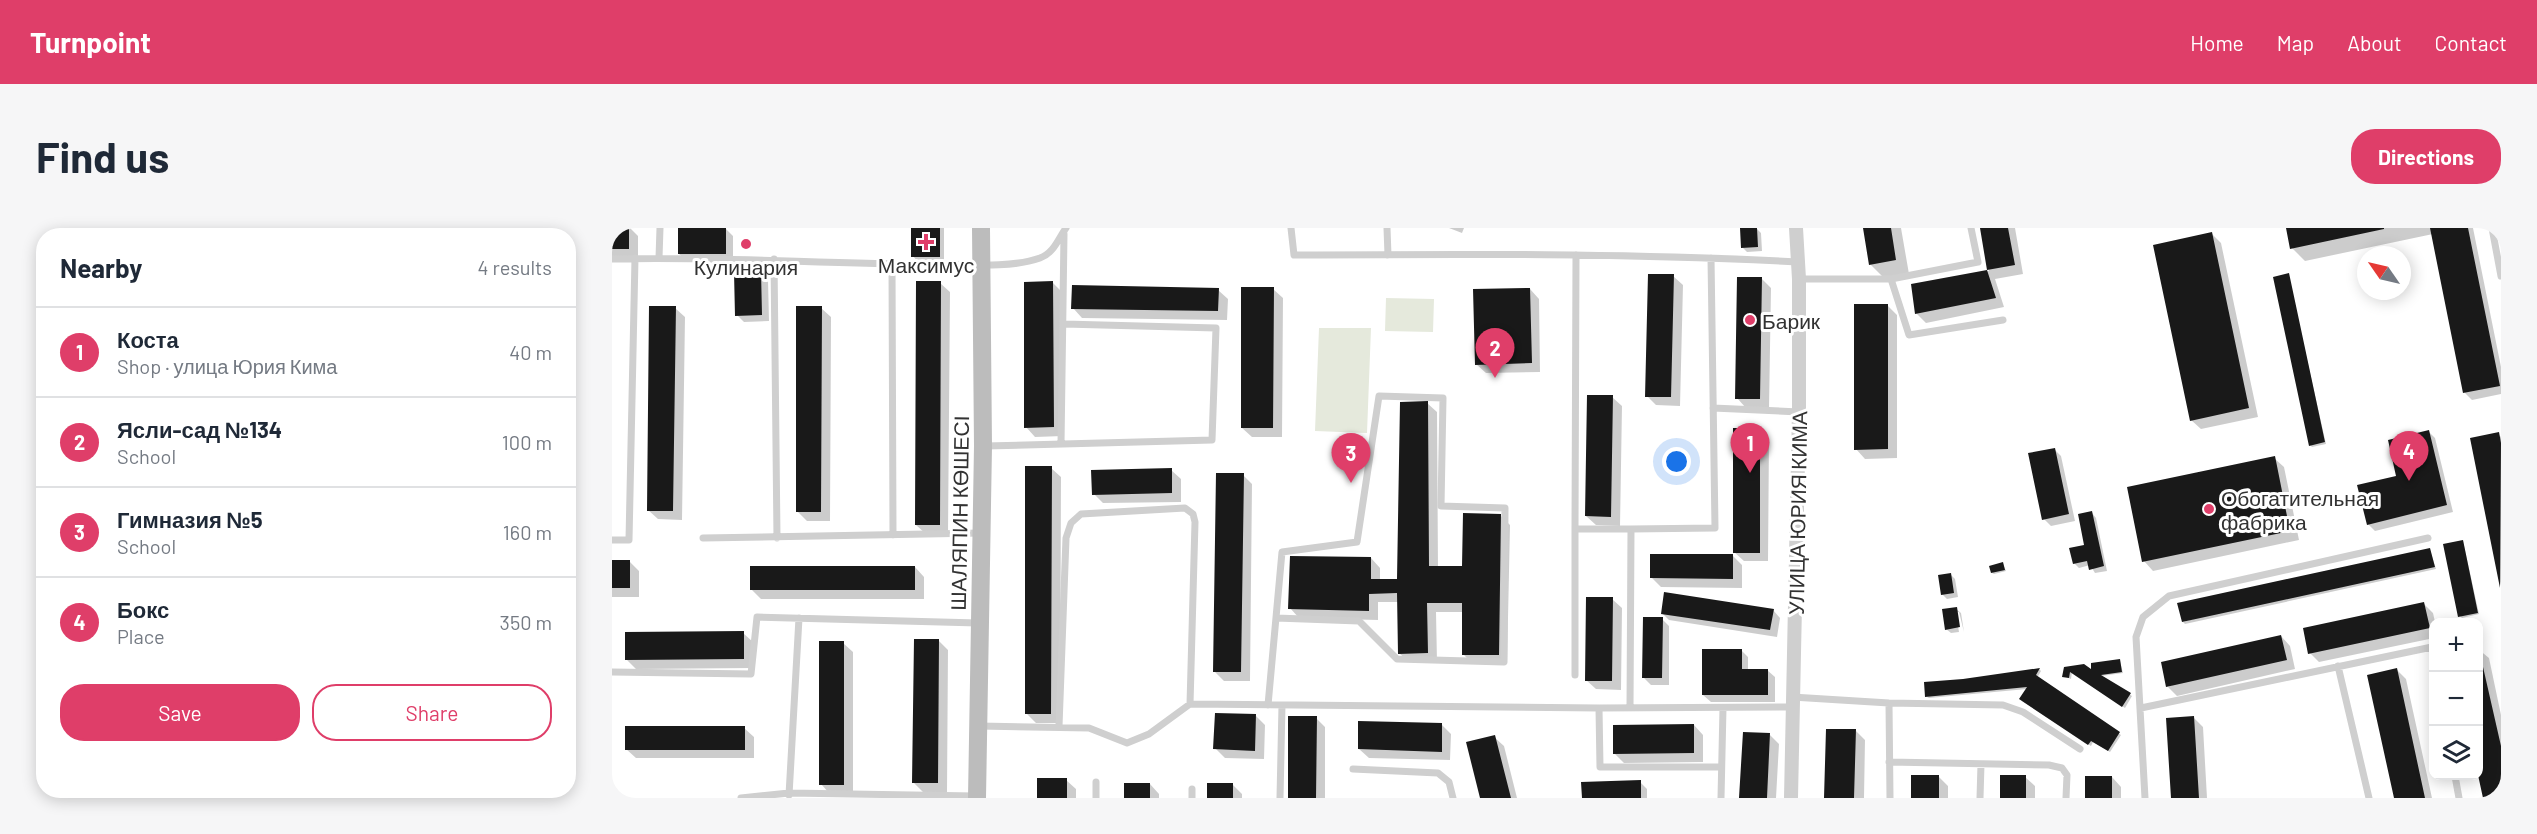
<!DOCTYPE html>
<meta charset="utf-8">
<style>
:root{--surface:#fff;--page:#f6f6f7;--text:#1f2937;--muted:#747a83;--line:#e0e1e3;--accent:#df3e69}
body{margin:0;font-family:Barlow,sans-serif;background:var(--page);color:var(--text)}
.controls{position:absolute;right:18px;bottom:18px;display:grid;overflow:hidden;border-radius:12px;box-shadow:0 3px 15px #0003}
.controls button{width:54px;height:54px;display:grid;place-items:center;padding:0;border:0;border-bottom:2px solid var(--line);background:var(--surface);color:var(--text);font:30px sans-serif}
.compass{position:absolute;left:1745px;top:18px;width:54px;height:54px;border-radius:50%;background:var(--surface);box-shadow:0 3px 15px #0003;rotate:304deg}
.you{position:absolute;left:1065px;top:234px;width:21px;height:21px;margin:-15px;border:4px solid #fff;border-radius:50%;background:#1a73e8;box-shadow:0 0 0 9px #1a73e833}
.badge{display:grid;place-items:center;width:39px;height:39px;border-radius:50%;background:var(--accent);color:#fff;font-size:20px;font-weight:700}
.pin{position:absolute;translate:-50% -50px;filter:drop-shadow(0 2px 3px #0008)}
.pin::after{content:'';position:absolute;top:32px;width:21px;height:18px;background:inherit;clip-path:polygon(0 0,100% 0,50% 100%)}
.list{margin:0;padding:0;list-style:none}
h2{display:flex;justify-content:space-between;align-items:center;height:78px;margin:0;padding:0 24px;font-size:26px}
h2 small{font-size:20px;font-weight:400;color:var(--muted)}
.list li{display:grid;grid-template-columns:39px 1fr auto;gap:18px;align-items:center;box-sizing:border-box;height:90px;padding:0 24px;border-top:2px solid var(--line)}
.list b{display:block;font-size:22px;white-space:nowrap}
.list p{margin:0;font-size:20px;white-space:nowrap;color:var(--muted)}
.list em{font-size:20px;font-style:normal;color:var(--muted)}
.actions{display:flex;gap:12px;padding:18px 24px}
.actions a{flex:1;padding:14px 0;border:2px solid var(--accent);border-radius:24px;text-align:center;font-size:21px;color:var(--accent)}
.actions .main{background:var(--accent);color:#fff}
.icon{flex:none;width:33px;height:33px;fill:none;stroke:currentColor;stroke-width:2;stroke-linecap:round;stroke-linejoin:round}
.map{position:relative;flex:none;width:1889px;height:570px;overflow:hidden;border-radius:24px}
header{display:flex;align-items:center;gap:36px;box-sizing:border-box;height:84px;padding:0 30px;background:var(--accent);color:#fff}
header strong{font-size:28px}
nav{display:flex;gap:33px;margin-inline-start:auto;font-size:21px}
.intro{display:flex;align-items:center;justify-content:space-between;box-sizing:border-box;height:144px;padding:0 36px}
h1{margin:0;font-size:42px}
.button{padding:15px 27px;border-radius:24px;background:var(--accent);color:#fff;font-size:21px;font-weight:700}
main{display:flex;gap:36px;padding:0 36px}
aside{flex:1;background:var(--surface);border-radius:24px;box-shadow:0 3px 15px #0003}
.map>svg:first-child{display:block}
.green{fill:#e5e9dc}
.shadow{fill:#0003}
.building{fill:#191919}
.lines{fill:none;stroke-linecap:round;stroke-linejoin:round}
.service{stroke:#cfcfcf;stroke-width:7}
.minor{stroke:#cfcfcf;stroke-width:14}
.secondary{stroke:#bcbcbc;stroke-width:18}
.poi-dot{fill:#df3e69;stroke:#fff;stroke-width:2}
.labels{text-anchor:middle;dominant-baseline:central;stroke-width:6;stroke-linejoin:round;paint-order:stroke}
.poi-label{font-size:21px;fill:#323232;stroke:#fff}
.street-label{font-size:21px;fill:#323232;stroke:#fff}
</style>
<header>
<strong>Turnpoint</strong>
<nav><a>Home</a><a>Map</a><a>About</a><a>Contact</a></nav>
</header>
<div class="intro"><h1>Find us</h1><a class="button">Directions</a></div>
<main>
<aside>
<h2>Nearby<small>4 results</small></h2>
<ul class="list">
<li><span class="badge">1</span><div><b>Коста</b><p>Shop · улица Юрия Кима</p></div><em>40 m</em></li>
<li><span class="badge">2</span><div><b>Ясли-сад №134</b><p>School</p></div><em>100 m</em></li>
<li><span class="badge">3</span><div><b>Гимназия №5</b><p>School</p></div><em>160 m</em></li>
<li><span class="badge">4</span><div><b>Бокс</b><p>Place</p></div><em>350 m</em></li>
</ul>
<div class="actions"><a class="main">Save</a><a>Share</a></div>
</aside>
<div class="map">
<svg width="1889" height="570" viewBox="0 0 1889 570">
<rect width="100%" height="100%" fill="#fff"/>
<path class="green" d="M774,70L822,71L821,104L773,103Z
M707,100H759L755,205L703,203Z"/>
<path class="shadow" d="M0,0H18L26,8V30H0Z
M301,0H332V33H305L301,28Z
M837,0H852L850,5Z
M1144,0L1149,5L1150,23L1135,24L1131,20Z
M1252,0H1289L1297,46L1272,50L1258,36Z
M1369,0H1403L1411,46L1383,51L1392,79L1314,95L1304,85L1301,57L1377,43Z
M1676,0H1861L1889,139V166L1860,172L1853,165L1821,6L1693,33L1680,20Z
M114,1L121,8V33H75L67,26Z
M1600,6L1609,15L1646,189L1589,201L1579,192Z
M149,45L156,52L157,93L132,94L125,87Z
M1676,47L1714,216L1700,219L1698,217Z
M1061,48L1071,57L1068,178L1044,177L1035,168Z
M1149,50L1159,60L1157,180H1134L1125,170Z
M328,55L338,64L336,306H314L304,297Z
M441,55L450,64L451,208L423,209L414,199Z
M661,61L671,70L670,209H640L630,200Z
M918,61L927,71L928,144L874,145L864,136Z
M606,62L616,71L615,92L470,90L461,80Z
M1276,78L1285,87V230L1253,231L1244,221Z
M63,80L73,89L70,292L46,291L36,282Z
M209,80L219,89L218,293H195L185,283Z
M1000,169L1010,178L1008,298L984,297L974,288Z
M815,175L825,184L826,340H852L888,287L898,297L895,436H861L852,427V384H824L825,434H797L787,425V374H766V392L687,390L678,380L759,330L768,340V353H787Z
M1147,202L1157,211L1156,333H1132L1122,324Z
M1816,203L1823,210L1841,284L1763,303L1756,296Z
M1886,206L1889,209V358L1859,212Z
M1442,221L1449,228L1463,293L1439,298L1432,291Z
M1662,230L1672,239L1687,312L1541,343L1532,333Z
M439,240L449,249L448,495H424L414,485Z
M559,242L569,251V274L491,275L482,266Z
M631,247L640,256L638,453H612L603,444Z
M1480,285L1484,290L1495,343L1483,345L1478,337L1467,340L1462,335L1474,318Z
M1851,313L1867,386L1850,390L1848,388Z
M1818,322L1824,341L1573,396L1571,394Z
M1120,327L1130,337V360L1049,359L1040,350Z
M0,333L18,334L27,343V369H0Z
M1391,336L1394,343L1382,346L1380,345Z
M303,339L312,349V371H149L140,362Z
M1339,347L1343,351L1346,369L1335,371L1330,366Z
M1000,371L1010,380L1009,462L984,461L974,452Z
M1812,376L1821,385L1823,394L1822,410L1707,434L1698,425Z
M1344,381L1349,385L1352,404L1347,384H1344L1347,404L1339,405L1334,401Z
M1161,382L1168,390L1165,409L1057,392L1050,385Z
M1050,391L1057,398V457H1039L1032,450Z
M131,405L141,414V440L24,441L15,432Z
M1669,408L1678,418L1683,441L1565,468L1556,459Z
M326,412L336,422L335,564H311L302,555Z
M231,415L241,424V566H218L209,556Z
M1866,421L1877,430L1889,487V570H1873Z
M1129,422L1136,429V442H1155L1163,449V474H1099L1091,467Z
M1508,433L1511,445L1489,448L1520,468L1513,480L1460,444L1459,451L1452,448L1453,440L1481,444Z
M1427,441L1429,443L1425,450L1509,507L1498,524L1481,514L1479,518L1410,473L1415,461L1317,470L1315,469L1351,453Z
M1785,442L1794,451L1820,570H1784Z
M644,488L653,497L652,531L613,530L603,520Z
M1581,489L1591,499L1595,570H1561Z
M704,490L713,499V570H677Z
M830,497L839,506L838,532L757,530L747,521Z
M1082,497L1091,507V534L1012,535L1003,526Z
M132,500L142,509V530H24L14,521Z
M1244,503L1253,512L1252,570H1214Z
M1157,506L1167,516L1164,570H1129Z
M882,509L892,518L905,570H870Z
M1326,548L1336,558V570H1300Z
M1413,549L1423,558V570H1390Z
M1500,549L1509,559V570H1474Z
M454,552L464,561V570H426Z
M1028,554L1035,561V570H971Z
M538,556L547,566V570H514Z
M621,557L630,566V570H596Z"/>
<path class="building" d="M0,0H17V21H0Z
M66,0H114V26H66Z
M299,0H328V29H299Z
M1128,0H1145L1146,19L1129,20Z
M1251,0H1279L1284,32L1257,37Z
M1368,0H1396L1403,37L1375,42Z
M1674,0H1772V1L1678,21Z
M1818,0H1856L1888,158L1851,165Z
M1600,4L1637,180L1578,193L1541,17Z
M1375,42L1384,70L1303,86L1299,56Z
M149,43L150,87L123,88L122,44Z
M1677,45L1713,214L1697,218L1661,49Z
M1036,46H1062L1059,169H1033Z
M1125,49H1150L1148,171H1123Z
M304,53H329L328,297H303Z
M441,53L442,199L412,200V54Z
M460,57L607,60L606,83L459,81Z
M629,59H662L661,200H629Z
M918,60L920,135L863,137L861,61Z
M1242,76H1276V221L1242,222Z
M37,78H64L61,283H35Z
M184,78H210L209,284H184Z
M975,167H1001L999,289L973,288Z
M816,173L817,338H850L851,285L889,286L887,427H850V375H815L816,425L786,426L785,365L757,366V383L676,381L678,328L759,329V351H785L788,174Z
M1121,200H1148V325H1121Z
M1817,202L1835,277L1755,297L1745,257L1784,248L1776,212Z
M1887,204L1889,215L1888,360L1858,210Z
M1443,220L1457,286L1430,292L1416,225Z
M1663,228L1678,303L1530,334L1515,259Z
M413,238H440L439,486H413Z
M560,240V265L480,267L479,242Z
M604,245H632L629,444H601Z
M1480,283L1492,338L1477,342L1475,333L1461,336L1457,320L1472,317L1466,286Z
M1851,312L1866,385L1846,389L1831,316Z
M1818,320L1823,339L1570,394L1565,375Z
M1038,326H1121V351L1038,350Z
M0,332H18V360H0Z
M1391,334L1393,342L1379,345L1377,338Z
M138,338H303V362H138Z
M1339,345L1342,365L1329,367L1326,347Z
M1052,364L1162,381L1158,402L1049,386Z
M974,369H1001L1000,453H973Z
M1812,374L1818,400L1696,426L1691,400Z
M1345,379L1348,399L1333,402L1330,381Z
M1031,389H1051L1050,450H1030Z
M132,403V431L13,432V404Z
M1669,407L1675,432L1554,459L1549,434Z
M302,411H327L326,555H300Z
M207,413H232V557H207Z
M1866,417L1889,518V570H1871L1866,547Z
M1090,421H1130V441H1156V467H1090Z
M1508,431L1510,444L1489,447L1519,465L1510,479L1458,444L1457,450L1450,449L1452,439L1472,436L1479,441V435Z
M1428,440L1424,447L1508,504L1496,523L1479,513L1476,517L1407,471L1415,459L1313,469L1312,454L1351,451Z
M1785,440L1813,570H1782L1755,447Z
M603,485L644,486L643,523L601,521Z
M676,488H705L704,570H676Z
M1582,488L1587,570H1559L1554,490Z
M746,493L830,495V524L746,521Z
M1082,496V525L1001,526V497Z
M13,498H133V522H13Z
M1214,501H1244L1242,570H1212Z
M1131,504L1158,505L1155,570H1127Z
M883,507L899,570H868L854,514Z
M1299,547H1327V570H1299Z
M1388,547H1414V570H1388Z
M1473,548H1500V570H1473Z
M425,550H455V570H425Z
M1029,552V570H970L969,554Z
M512,555H538V570H512Z
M595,555H621V570H595Z"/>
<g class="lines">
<path class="service" d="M679,0L682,27C850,26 1018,25 1186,34
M775,0L776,27
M1880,0L1889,48
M964,27L963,301H1019L1018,480
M47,30L48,0
M0,31C106,28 213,36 319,36C351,36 397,41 428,30C442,25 446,11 454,0
M162,31L165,310
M280,36L281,307
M1187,51H1279L1366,34L1359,0
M1279,51L1297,107L1391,92
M1101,180L1187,184
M449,216L452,6
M373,218L600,212L604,100L452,96
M963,301V447
M1019,301L1103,300L1099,30
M91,310L369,305
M0,312H17L23,30
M1726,438L1757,570
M0,444L139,446L145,389L366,395
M1180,469L1277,475L1391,477L1411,484L1468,521
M1277,475L1278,570
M656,477L670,324L745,314L767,168L831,170L829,278L893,280L892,434L785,431L747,393L664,390
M987,480L988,539H1109
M1529,480L1820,419L1822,428
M367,498L477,500L515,515L537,506L578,476L987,480L1180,479
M447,498L454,310L459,295L469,286L573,280L581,286L583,294L578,476
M1277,534L1437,537L1450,540L1455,547L1454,570
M741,541L826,545L837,554L841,570
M1843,548L1847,570
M484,554V570
M177,567L187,390
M129,570L177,565L363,568
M580,570V561
M668,570L670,477
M1109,570L1111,480
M1368,570L1369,536
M1533,570L1524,409L1531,389L1557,368L1816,310"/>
<path class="minor" d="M1179,570L1187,184V51L1184,0"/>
<path class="secondary" d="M365,570L371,218L369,0"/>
</g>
<g class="poi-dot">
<path d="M311 5h6v6h6v6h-6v6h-6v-6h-6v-6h6z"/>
<circle cx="134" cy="16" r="6"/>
<circle cx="1138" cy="92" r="6"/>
<circle cx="1597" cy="281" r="6"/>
</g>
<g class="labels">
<g class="poi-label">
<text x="314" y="36">Максимус</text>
<text x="134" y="38">Кулинария</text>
<text x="1150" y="92" text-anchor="start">Барик</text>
<text x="1609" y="269" text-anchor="start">Обогатительная<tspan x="1609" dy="24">фабрика</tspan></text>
</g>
<g class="street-label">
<text transform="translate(347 285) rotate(-89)">ШАЛЯПИН КӨШЕСІ</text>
<text transform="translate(1185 285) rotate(-89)">УЛИЦА ЮРИЯ КИМА</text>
</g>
</g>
</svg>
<div class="controls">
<button>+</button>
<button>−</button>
<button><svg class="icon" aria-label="layers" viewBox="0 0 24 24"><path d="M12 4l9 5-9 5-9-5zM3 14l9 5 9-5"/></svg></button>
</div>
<svg class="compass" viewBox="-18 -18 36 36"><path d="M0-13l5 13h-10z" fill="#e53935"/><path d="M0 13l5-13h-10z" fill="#747a83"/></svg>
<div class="you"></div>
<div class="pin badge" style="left:1138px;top:245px">1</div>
<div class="pin badge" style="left:883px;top:150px">2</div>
<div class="pin badge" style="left:739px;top:255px">3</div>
<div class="pin badge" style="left:1797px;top:253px">4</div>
</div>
</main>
